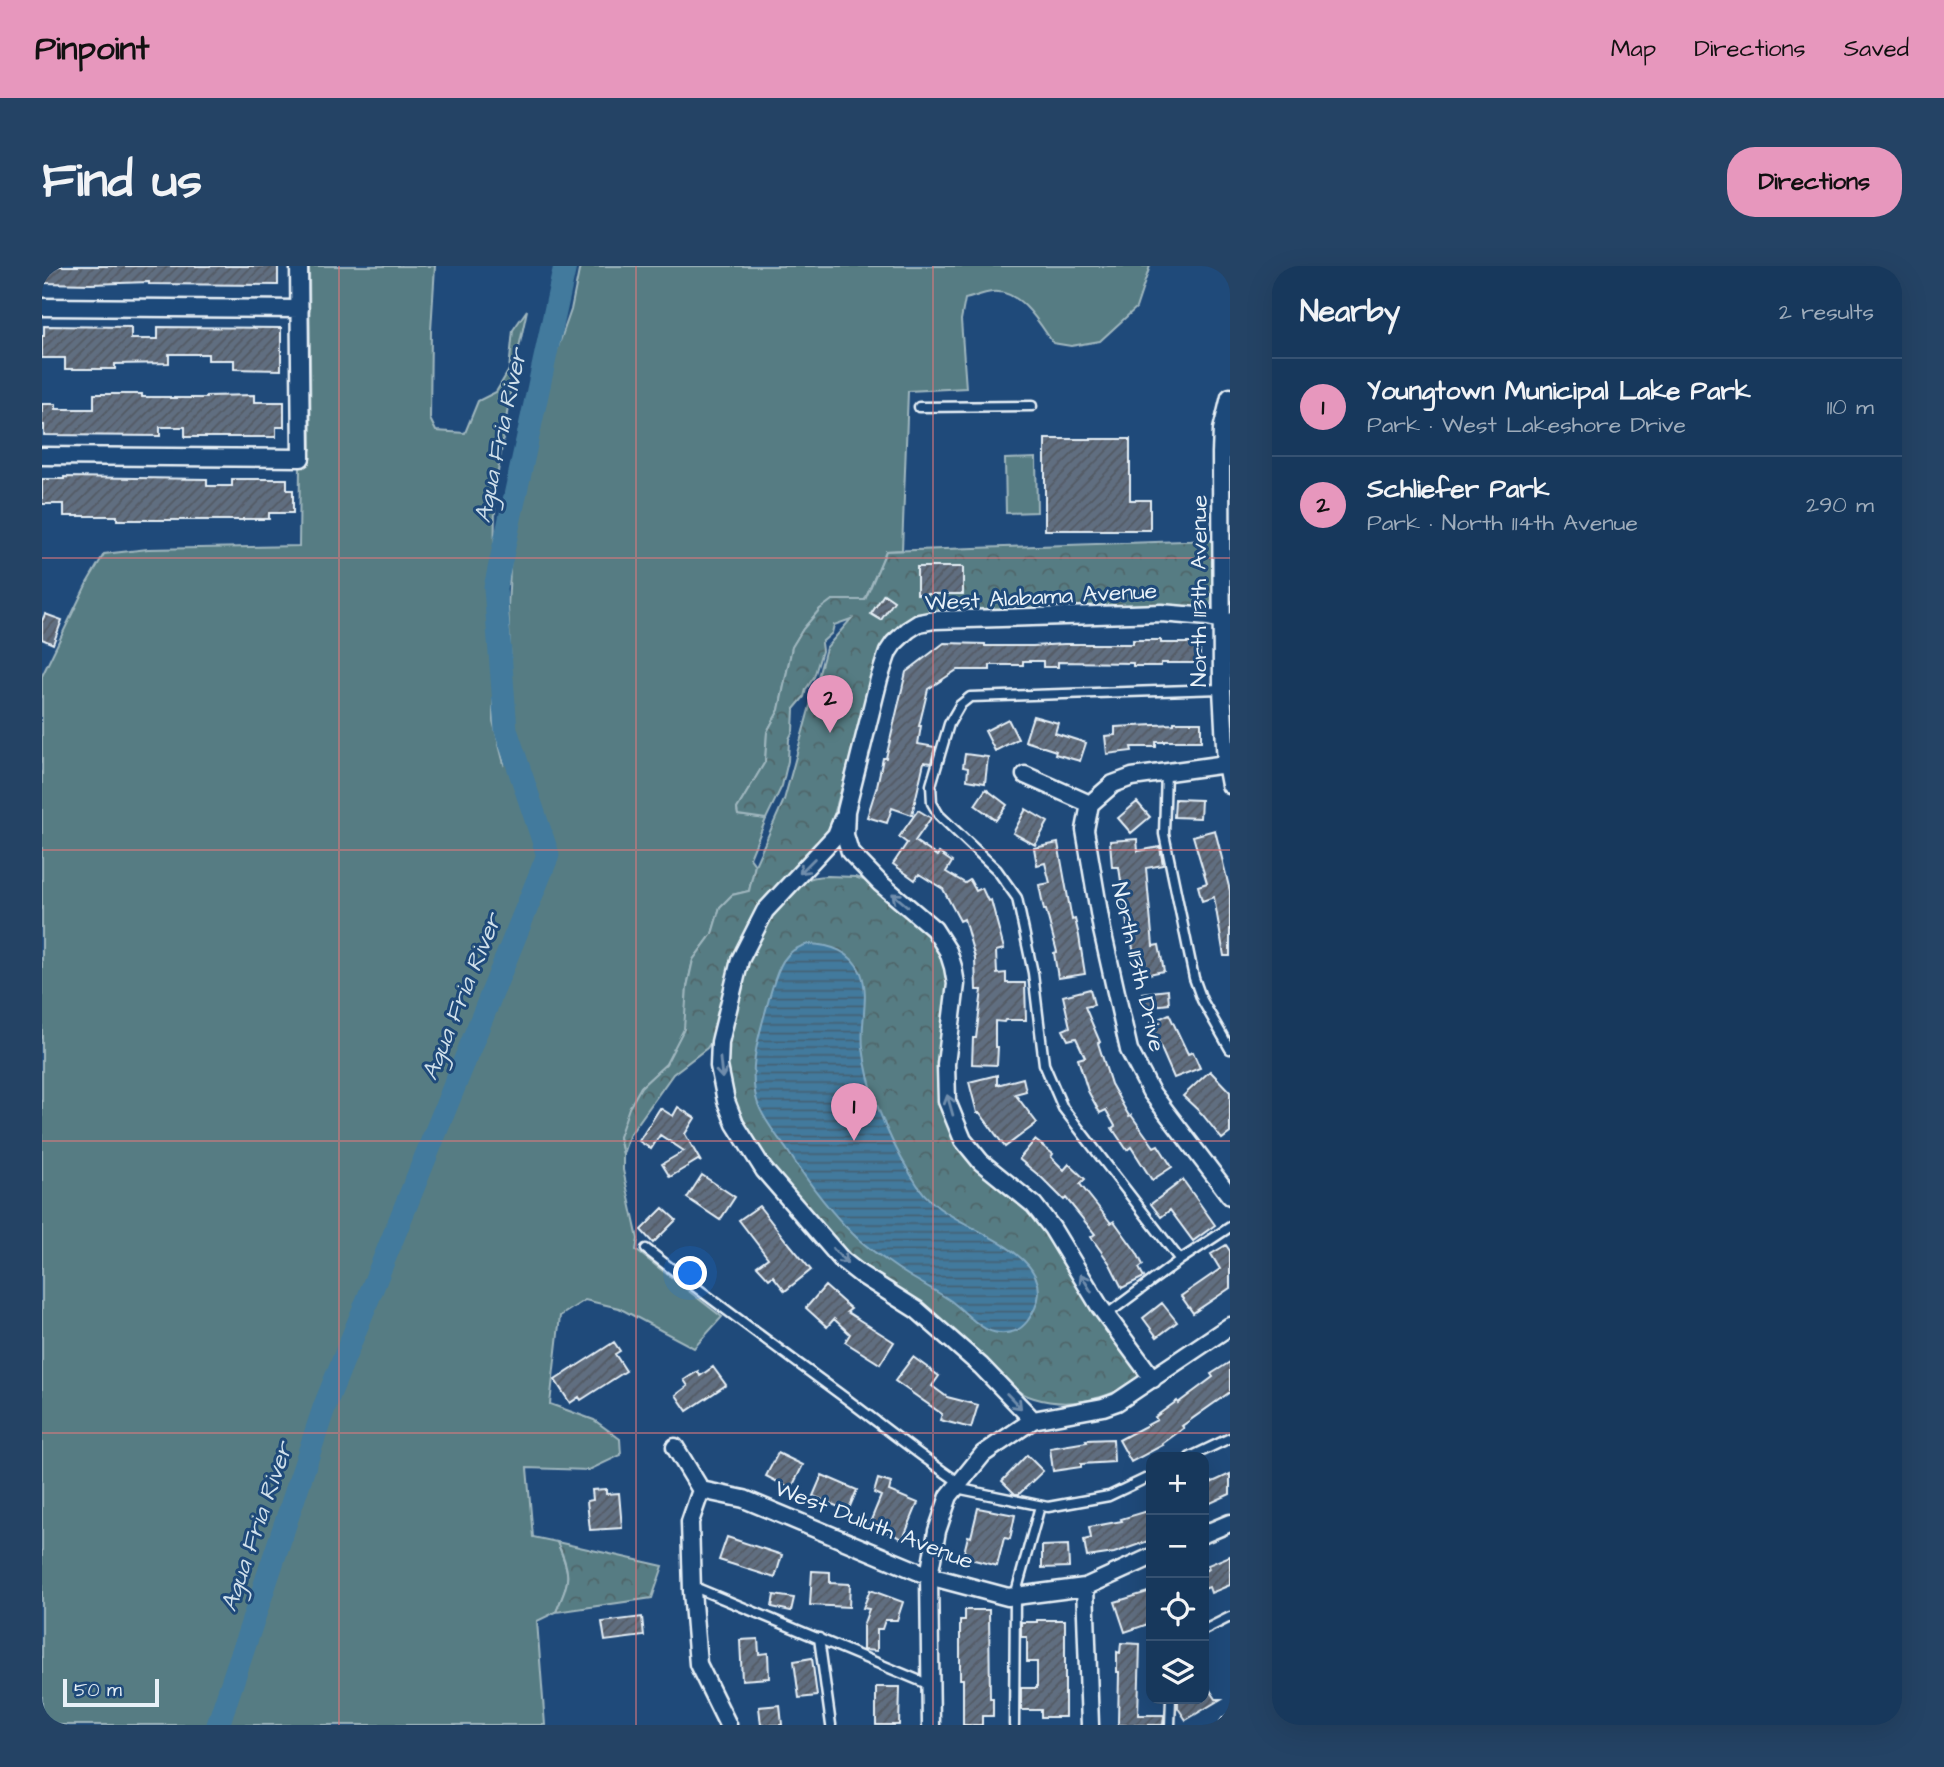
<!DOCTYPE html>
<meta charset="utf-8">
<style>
:root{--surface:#17385c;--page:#244365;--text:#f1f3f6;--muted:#9eacbb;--line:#365272;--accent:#e797bd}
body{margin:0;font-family:"Architects Daughter",sans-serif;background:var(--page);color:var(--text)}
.controls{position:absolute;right:21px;bottom:21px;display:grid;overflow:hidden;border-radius:14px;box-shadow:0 7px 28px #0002}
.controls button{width:63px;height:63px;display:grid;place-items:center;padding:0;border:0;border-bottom:2px solid var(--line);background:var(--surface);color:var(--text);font:35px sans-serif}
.scale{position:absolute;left:21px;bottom:18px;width:96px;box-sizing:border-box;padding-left:7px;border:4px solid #e8f1f8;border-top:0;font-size:19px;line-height:24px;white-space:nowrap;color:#e8f1f8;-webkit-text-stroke:5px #1f4a7a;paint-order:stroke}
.you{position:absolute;left:649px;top:1008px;width:24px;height:24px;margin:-18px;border:5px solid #fff;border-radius:50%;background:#1a73e8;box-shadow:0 0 0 10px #1a73e833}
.badge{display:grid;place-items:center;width:46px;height:46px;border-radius:50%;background:var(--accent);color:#111;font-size:23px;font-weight:700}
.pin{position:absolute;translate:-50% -58px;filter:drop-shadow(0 2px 4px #0008)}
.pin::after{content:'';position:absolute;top:37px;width:24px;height:21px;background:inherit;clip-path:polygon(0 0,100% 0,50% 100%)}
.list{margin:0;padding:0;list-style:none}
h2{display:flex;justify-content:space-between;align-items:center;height:91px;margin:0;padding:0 28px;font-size:30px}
h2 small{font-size:23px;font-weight:400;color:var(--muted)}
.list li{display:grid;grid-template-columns:46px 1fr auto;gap:21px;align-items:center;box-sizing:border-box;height:98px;padding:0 28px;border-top:2px solid var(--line)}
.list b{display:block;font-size:26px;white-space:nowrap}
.list p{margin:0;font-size:23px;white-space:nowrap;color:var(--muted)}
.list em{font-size:23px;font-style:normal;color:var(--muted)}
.icon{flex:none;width:38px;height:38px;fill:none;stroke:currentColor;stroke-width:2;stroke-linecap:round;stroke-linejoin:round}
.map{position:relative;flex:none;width:1188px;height:1459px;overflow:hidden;border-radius:28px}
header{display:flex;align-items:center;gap:42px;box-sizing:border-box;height:98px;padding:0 35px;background:var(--accent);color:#111}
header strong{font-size:33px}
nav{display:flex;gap:38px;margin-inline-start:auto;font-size:24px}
.intro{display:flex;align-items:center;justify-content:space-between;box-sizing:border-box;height:168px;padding:0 42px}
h1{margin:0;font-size:49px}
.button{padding:18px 32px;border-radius:28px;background:var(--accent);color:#111;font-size:24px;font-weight:700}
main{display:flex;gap:42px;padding:0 42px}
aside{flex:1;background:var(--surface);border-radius:28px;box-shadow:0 7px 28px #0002}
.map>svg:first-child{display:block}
.grass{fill:#567c83;stroke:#9fb6be;stroke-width:2}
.forest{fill:url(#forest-crowns);stroke:#9fb6be;stroke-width:2}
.water{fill:url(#water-rules);stroke:#84aac1;stroke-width:2}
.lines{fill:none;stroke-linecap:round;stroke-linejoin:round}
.river{stroke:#427a9d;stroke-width:23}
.building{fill:url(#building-hatch);stroke:#e8f1f8;stroke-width:2}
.service-casing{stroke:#e8f1f8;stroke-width:13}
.minor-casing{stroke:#e8f1f8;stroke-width:21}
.service{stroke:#1f4a7a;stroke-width:8}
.minor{stroke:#1f4a7a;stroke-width:16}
.oneway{stroke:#6f8dac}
.grid{fill:none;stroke:#dd787b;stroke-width:2;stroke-opacity:0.55}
.labels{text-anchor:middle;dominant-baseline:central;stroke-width:6;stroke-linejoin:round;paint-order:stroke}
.street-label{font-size:23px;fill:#e8f1f8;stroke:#1f4a7a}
.water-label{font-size:24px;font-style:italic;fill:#cfdfea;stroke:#1f4a7a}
</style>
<header>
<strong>Pinpoint</strong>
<nav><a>Map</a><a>Directions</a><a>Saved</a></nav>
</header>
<div class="intro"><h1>Find us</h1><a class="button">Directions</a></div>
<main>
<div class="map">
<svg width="1188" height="1459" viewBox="0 0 1188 1459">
<defs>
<pattern id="forest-crowns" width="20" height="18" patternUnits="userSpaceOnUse" patternTransform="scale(1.75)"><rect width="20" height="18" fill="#567c83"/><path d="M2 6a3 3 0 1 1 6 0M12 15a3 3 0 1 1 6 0" fill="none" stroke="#4f6569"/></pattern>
<pattern id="water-rules" width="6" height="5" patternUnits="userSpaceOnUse" patternTransform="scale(1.75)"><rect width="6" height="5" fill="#427a9d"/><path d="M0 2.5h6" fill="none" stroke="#446174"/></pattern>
<pattern id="building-hatch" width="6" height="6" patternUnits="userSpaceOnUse" patternTransform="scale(1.75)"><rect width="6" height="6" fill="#606e80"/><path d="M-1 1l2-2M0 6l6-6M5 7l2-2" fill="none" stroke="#525962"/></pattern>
</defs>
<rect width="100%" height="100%" fill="#1f4a7a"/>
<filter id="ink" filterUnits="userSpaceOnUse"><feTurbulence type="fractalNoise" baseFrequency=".0143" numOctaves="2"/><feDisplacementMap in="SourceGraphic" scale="14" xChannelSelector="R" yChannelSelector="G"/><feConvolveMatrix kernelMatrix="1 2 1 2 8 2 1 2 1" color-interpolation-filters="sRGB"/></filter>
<g filter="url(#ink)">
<path class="grass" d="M267,0H393L389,65L388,153L394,165L423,167L436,135L454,126L467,104L471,64L485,44L470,115L453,225L451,455L462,498L473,481L466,341L473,210L488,178L494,144L529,44L538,0H1108L1094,42L1058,75L1029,80L1011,77C998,58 979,23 950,26C941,27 932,31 923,33L919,54L924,122L866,125L860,284L844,285L823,334L778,343L761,363L750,381L737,444L725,466L723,496L695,543L696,549L724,553L708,592L713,599L707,625L690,629L678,641L670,668L651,694L645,721L643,763L624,798L599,821L577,871L581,888V904L596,973L594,984L680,1051L652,1082L577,1042L543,1034L518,1050L508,1138L552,1154L578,1173L579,1189L547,1204L485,1202L491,1271L515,1276C530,1310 528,1313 514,1346L495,1355L503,1459H0V410L45,317L62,288L106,283L257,280L258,200L264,194L269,183Z
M994,192L995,246L964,247L963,193Z"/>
<path class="forest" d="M1171,274L1170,334L1169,339C1153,347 1124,340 1105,340C1033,342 962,344 890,347L865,355L859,361L836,393L790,556L784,568L706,657L689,698L671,773L665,782L631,808L587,870L581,888L577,871L587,842L599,821L624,798L642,763L645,721L651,694L670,668L678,641L690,629L707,625L713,599L742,534L784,382L809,353L792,359L790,367L779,377L780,385L772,411L764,423L762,431L752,443L751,465L747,473L746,495L740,520L724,553L696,549L695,543L723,496L725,466L737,444L750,381L761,363L778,343L790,334H823L844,285Z
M786,610L813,611L827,616L877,659L893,679L902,699L905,717L895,816L898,836L902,852L916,879L986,943L1001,960L1097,1107L1094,1116C1063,1133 1027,1143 992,1132C958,1122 923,1075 896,1051C877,1035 853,1026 833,1011C796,984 768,948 739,912C727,898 713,882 704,865C697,850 690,832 685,816C675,786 702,703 715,673C722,656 745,627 761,616C768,611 777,610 786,610Z
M515,1276L621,1300L610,1332L514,1346C528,1313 530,1310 515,1276Z"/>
<path class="water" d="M767,678C789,679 809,685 819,707C828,730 818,758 821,781C826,826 846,871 869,909C876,921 885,933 896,941C926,965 1017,990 993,1042C988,1052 983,1061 973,1065C944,1075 928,1049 909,1035C892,1023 872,1014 855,1002C841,992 825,982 813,970C788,946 766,916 747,887C737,872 722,855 716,838C704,803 719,763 728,729C735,706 740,683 767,678Z"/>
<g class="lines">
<path class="river" d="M176,1459L283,1139L506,589L464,464L453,322L523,0"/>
</g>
<path class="building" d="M2,0H236V19L107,18V16L49,18L2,17Z
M2,60L89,61V73H116V61L239,62V104L192,103V94H166V88H127V97L73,98V103H23V92H0V70H2Z
M52,128H100V131H128V132H164V130L212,129V136H242V161H234V171H143V161H118V170L2,169V159H0V138H14V143H52Z
M1003,173H1088V234H1108V264H1003Z
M22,211L165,213V220H190V213H245V224H251V247H227V253H201V254H75V250H22V238H0V213H22Z
M875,301H921V328H875Z
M842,328L852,335L839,354L829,348Z
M3,348L20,354L11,378L0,373V355Z
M1091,374H1119V377H1158V397H1119V400H1091V397L1016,396V401H1001V395H981V399H948V404H915L886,423L877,460H879L876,478L893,481L889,497L882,496L870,549L850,542L845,557L825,551L835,520L841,492H844L864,406L902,377L943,378V380H991L1022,378H1091Z
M991,450L1016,457L1013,467L1044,477L1038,495L1013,488L1014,485L983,475Z
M966,453L976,473L953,485L943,465Z
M1132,456H1159V475H1122V476H1114V481H1089L1090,485L1065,488L1063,470L1073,469V461L1132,458Z
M923,488L946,491L943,517L925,514L926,502L921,501Z
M944,523L965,539L954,554L933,539Z
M1133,533L1159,534L1158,552L1132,551Z
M1095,536L1108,551L1089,567L1076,552Z
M984,543L1006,556L993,579L971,567Z
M876,544L889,552L873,575L895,590L897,587L910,596L904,606L923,617L928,614L934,625L940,622L946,635L949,634L962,683L954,685L955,708L964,707V717H983L984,754H963L962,756L953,755V781H956L955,799L930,798L931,772H934L940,724H934L933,692L922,653L918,655L901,623L877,608L873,614L851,598L865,577L857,571Z
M1173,564L1188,625V690H1182L1172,631L1160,635L1156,620L1165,617L1151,570Z
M1095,573L1096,585L1118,581L1121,599L1104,602L1111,680L1117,679L1122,705L1096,710L1089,672L1087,673L1077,601H1070L1068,575Z
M1016,577L1030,654L1033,653L1037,670L1043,708L1016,712L1012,687L1015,686L1004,644H1002L997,619L1008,617L1003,597L995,599L992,582Z
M1048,723L1052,739L1043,741L1058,776L1056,777L1069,818L1087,850L1089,849L1112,881L1116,879L1130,901L1110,914L1089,881L1085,884L1070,862L1073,860L1064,844L1058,847L1046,825L1036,793L1043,791L1034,772L1026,774L1021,764L1028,761L1021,730Z
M1126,724L1127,738L1102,741L1100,727Z
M1127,748L1146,788L1151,786L1158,802L1132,812L1108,757Z
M1168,805L1188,826V867L1180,873L1160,848L1141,830Z
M955,809V819L981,812L984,825L973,828L995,857L963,881L938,847H935L927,816Z
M636,841L653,852L643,868L659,896L656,894L628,911L620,898L642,885L618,869L609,883L597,875L618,842L631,850Z
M993,874L1011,888L1009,891L1022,904L1027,898L1043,913L1038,918L1069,957L1072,955L1095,987L1101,999L1097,1002L1102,1011L1080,1022L1068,998L1049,971L1053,968L1024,932L1022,934L1000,912L977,893Z
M660,909L693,931L678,954L645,932Z
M1141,914L1173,959L1151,975L1128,944L1119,951L1109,938Z
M717,940L745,976H746L769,1004L743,1025L731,1010L727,1013L715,1000L726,992L697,954Z
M621,942L634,954L611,977L599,964Z
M1184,979L1188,985V1022L1151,1047L1139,1030L1178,1003L1169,988Z
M783,1020L809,1043L805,1046L852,1076L838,1098L803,1076L808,1068L792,1053L785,1061L764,1042Z
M1120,1037L1135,1056L1115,1071L1101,1052Z
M572,1076L578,1085L573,1088L584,1105L539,1134L537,1131L528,1137L513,1114Z
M871,1091L897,1110L890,1120L905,1131L936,1139L929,1162L898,1154L900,1148L853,1115Z
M1188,1096V1126L1140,1160L1142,1162L1120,1178L1121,1179L1089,1196L1077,1174L1115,1154L1113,1151L1135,1135L1136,1137L1171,1111L1169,1108Z
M671,1101L684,1119L645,1145L634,1129L646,1120L642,1114L656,1105L658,1110Z
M1071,1173L1072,1196L1039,1198V1201L1011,1205L1008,1182L1045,1176L1044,1174Z
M736,1187L761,1199L749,1223L724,1210Z
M985,1189L1001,1205L977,1228H973L960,1215Z
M1188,1208V1228L1162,1240V1220Z
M780,1209L815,1224L806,1245L771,1230Z
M836,1213L849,1217L847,1225L876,1237L861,1273L827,1259L839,1230L832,1227Z
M564,1223V1228L577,1227L580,1262L548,1264L545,1235L551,1234L550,1224Z
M936,1242L973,1249L968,1273L962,1272L955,1300L921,1291L926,1270L929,1271Z
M1109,1244V1274L1072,1287L1045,1291L1042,1274L1049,1272L1047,1261L1080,1255L1079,1253Z
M685,1271L740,1289L733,1312L677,1294Z
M1026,1279L1027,1301L1000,1302V1280Z
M1188,1290V1319L1169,1327L1167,1321L1162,1323V1305L1167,1303L1166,1299Z
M770,1305L788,1306V1317L808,1318L807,1341L768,1339Z
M828,1324L861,1336L855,1354H843L840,1363H835V1385L821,1384V1360L827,1343L821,1342Z
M1109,1325V1357L1083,1366L1073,1336Z
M732,1329L752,1332L749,1345L730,1341Z
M923,1344H947L948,1432H951V1450H940V1459H921V1413H918V1354H923Z
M600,1351L602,1370L563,1375L560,1356Z
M995,1354H1023V1451H999V1444H979V1422H995V1396H985V1371H979V1356H995Z
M716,1373L717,1388L726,1387L727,1412L700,1414L698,1374Z
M1079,1377L1098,1378L1096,1449H1122L1121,1459H1076L1077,1406H1075V1386L1078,1387Z
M770,1392L775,1430L757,1432L752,1395Z
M1162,1415L1174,1433H1179L1144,1454L1136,1442V1433H1162Z
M834,1421H858L857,1459H834Z
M738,1439L740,1459H719L717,1441Z"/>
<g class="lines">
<g class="service-casing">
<path id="service" d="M877,141L990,140
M1124,506L1122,568L1152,712L1160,734L1188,783
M604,983C672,1036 741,1086 810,1137C846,1164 881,1192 918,1217
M1138,994L1188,961
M1064,1049L1138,994L1021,842L1002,798L991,707L975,632L955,604L897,549L890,537L889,519L907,458L918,439L928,431L1180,423
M1148,1191L1188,1172
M914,1222L1006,1241L1067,1230L1109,1210
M650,1320L888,1419
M1162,1364L1188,1351
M777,1372L789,1459
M972,1459L973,1330L998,1240
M1128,1459L1129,1433"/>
</g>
<g class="minor-casing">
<path id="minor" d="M0,41L258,43
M1188,131L1180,164L1179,187L1180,423L1184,498L1188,519
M0,190L259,192L257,0
M983,509L1048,538L1071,518L1090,511L1184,498
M1048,538L1043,564L1060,664L1087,784L1109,826L1188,930
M800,554L794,569L723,645L698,694L678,776L677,800L684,835L693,858L722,904L800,994L818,1008L875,1044L939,1100L991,1154
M1111,1113L1058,1041L1010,962L992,939L939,896L921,874L905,835L904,798L914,718L911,701L906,685L892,663L838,617L808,586L803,569L804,545L837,413L846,386L852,377L866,364L877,357L893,354L1119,347L1166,351L1188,356
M633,1181L659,1224L648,1256L650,1325L656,1398L686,1459
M659,1224L702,1233L887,1310L966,1331L1043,1321L1109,1291
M1162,1268L1188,1257
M1043,1321L1048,1459
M889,1459L887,1310L895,1265L907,1230L941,1188L991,1154L1061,1141L1075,1136L1188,1060
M1187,1459L1188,1458"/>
</g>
<use href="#service" class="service"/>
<use href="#minor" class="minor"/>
</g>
<defs><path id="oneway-shaft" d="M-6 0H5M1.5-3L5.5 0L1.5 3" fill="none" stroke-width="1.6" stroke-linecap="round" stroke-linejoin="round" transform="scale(1.75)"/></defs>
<g class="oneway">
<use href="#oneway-shaft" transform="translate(765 600) rotate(135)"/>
<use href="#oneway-shaft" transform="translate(858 634) rotate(-140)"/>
<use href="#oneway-shaft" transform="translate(679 802) rotate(84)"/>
<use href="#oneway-shaft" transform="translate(908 839) rotate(-106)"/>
<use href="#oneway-shaft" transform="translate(798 990) rotate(46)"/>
<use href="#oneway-shaft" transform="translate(1044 1017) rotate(-121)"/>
<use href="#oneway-shaft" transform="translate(972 1135) rotate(46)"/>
</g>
</g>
<path class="grid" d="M297,0V1459M594,0V1459M891,0V1459M0,292H1188M0,584H1188M0,875H1188M0,1167H1188"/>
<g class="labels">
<g class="street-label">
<text transform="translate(1157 325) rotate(-90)">North 113th Avenue</text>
<text transform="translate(999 331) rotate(-3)">West Alabama Avenue</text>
<text transform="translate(1096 701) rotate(77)">North 113th Drive</text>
<text transform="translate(832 1259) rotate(21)">West Duluth Avenue</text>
</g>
<g class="water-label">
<text transform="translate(459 170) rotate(-78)">Agua Fria River</text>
<text transform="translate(420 731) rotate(-68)">Agua Fria River</text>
<text transform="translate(215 1261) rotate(-71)">Agua Fria River</text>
</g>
</g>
</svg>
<div class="controls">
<button>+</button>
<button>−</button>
<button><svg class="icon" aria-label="locate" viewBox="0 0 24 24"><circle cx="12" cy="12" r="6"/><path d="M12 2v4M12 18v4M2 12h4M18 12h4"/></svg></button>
<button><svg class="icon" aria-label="layers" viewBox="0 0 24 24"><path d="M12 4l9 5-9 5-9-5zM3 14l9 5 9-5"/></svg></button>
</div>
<div class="scale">50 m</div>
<div class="you"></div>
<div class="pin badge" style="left:812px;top:875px">1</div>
<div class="pin badge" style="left:788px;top:467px">2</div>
</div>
<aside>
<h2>Nearby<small>2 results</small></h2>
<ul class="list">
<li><span class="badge">1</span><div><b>Youngtown Municipal Lake Park</b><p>Park · West Lakeshore Drive</p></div><em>110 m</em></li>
<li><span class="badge">2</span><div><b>Schliefer Park</b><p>Park · North 114th Avenue</p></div><em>290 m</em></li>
</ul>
</aside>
</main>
